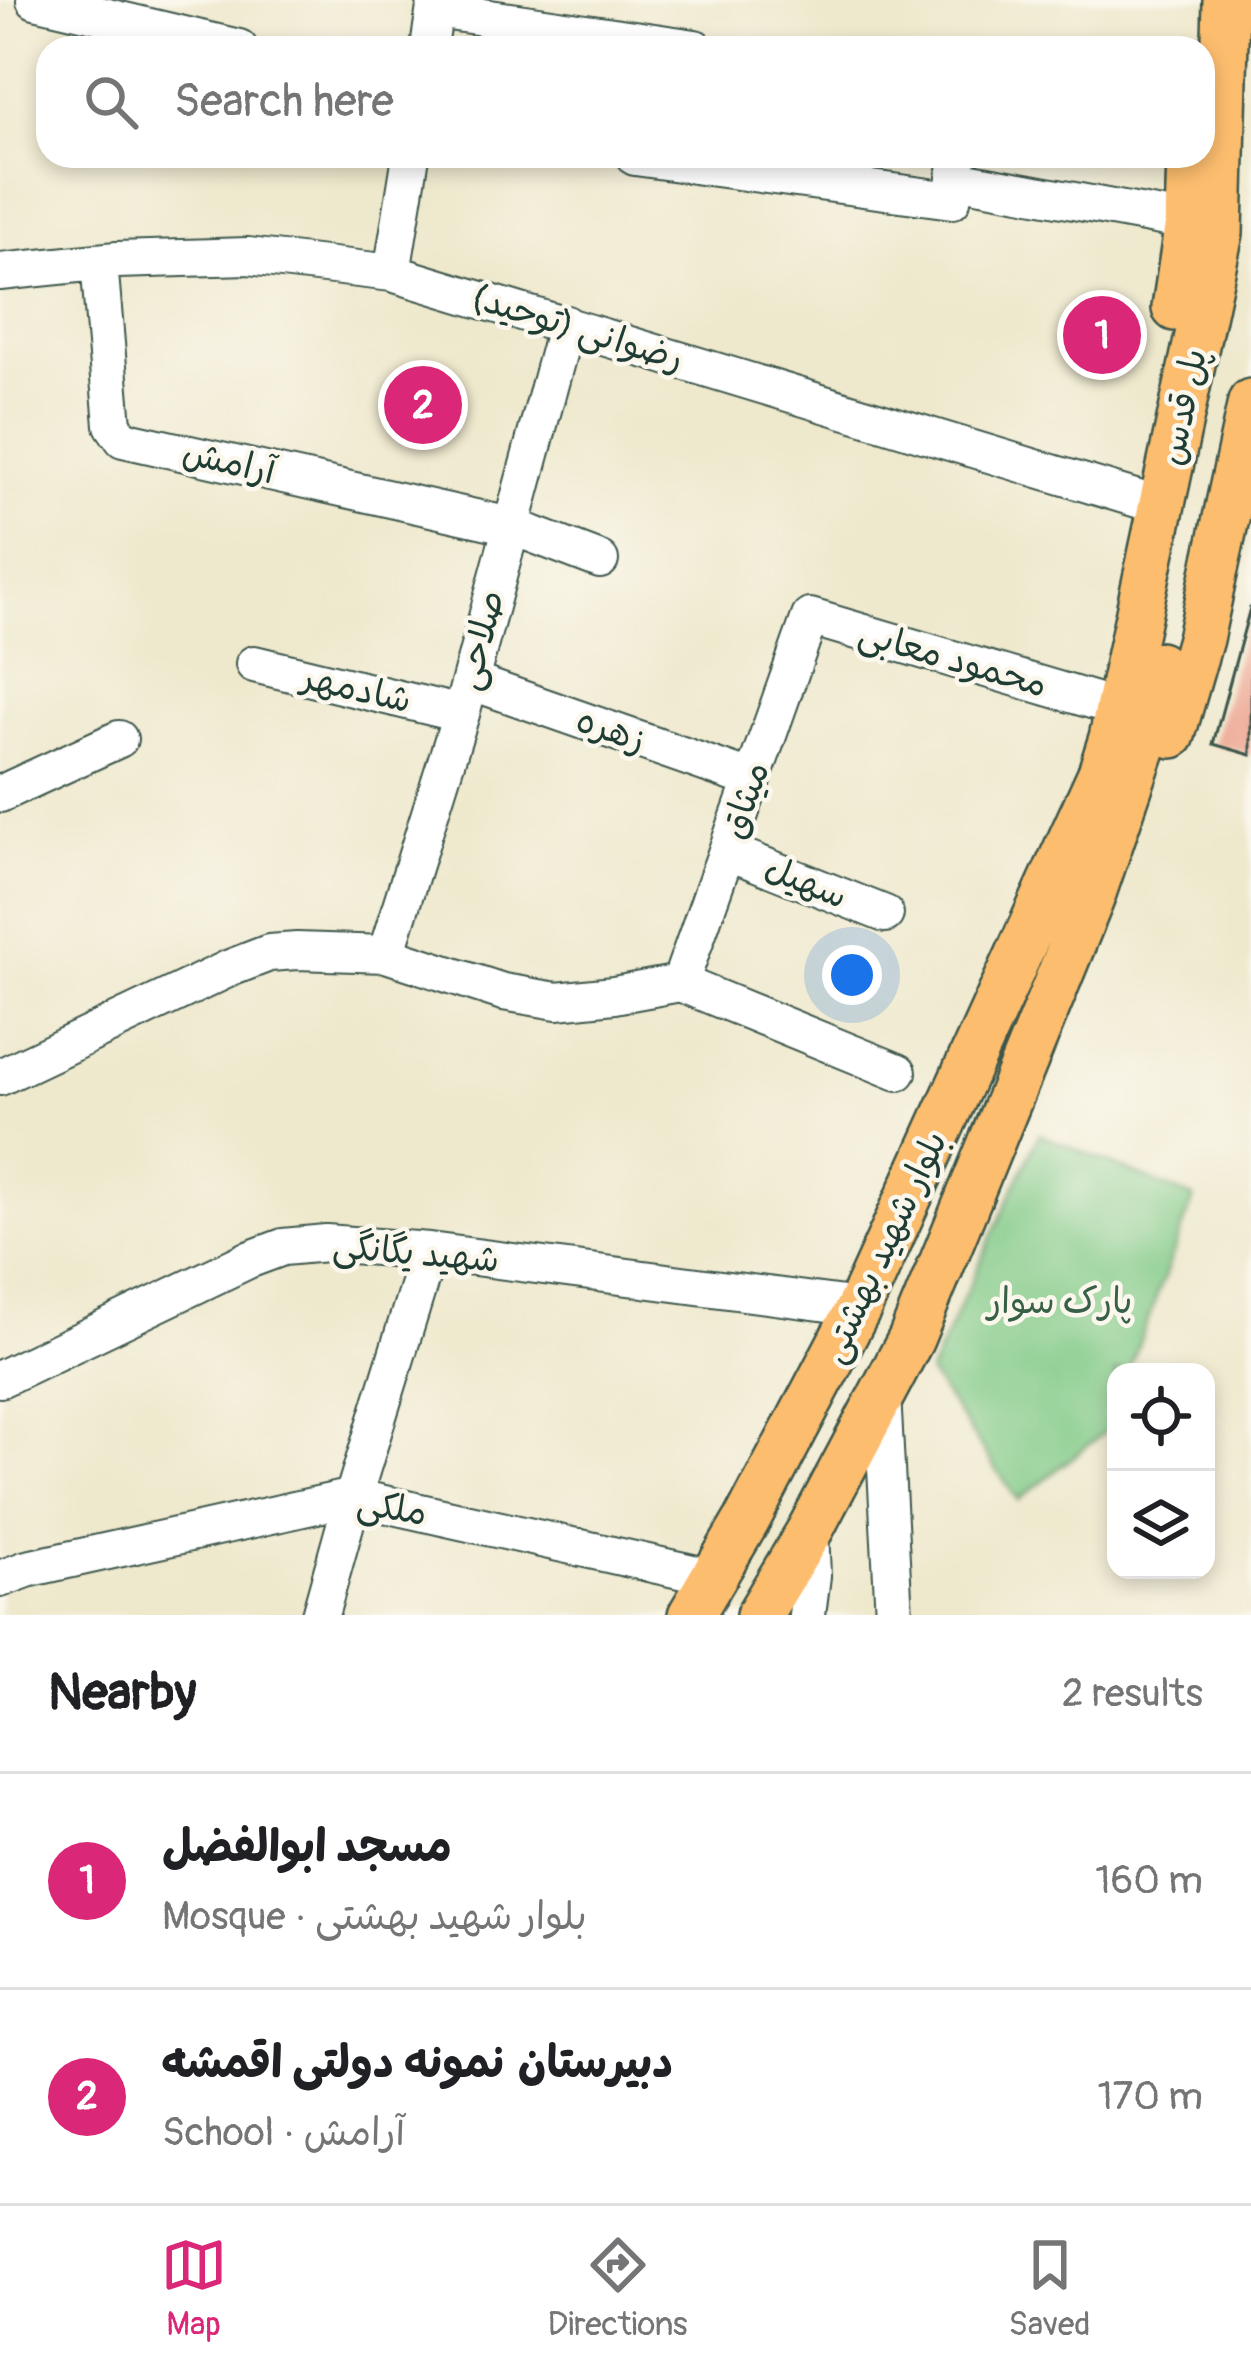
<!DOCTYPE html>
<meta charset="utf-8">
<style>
:root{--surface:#fff;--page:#f2f2f2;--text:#202124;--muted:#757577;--line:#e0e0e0;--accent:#db2777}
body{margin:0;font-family:Pangolin,"Playpen Sans Arabic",sans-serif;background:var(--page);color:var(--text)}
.controls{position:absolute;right:36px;bottom:36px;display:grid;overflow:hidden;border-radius:24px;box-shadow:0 6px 18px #0003}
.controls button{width:108px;height:108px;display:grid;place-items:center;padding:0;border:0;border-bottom:3px solid var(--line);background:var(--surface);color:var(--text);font:60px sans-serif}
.you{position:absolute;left:852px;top:975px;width:42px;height:42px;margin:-30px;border:9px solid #fff;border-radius:50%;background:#1a73e8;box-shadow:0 0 0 18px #1a73e833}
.badge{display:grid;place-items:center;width:78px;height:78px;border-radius:50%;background:var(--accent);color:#fff;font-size:39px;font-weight:700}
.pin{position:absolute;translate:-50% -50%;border:6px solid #fff;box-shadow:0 3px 12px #0006}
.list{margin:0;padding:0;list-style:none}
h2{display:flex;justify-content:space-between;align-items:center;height:156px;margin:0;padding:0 48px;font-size:51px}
h2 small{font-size:39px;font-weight:400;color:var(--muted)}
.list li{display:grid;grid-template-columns:78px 1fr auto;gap:36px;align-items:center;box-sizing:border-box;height:216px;padding:0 48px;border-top:3px solid var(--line)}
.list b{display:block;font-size:45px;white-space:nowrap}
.list p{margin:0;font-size:39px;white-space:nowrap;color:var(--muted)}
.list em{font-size:39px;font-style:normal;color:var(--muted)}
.icon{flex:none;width:66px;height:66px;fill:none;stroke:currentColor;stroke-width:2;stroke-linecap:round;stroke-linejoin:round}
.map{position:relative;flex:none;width:1251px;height:1615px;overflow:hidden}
.search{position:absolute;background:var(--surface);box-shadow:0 6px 18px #0003;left:36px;right:36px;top:36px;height:132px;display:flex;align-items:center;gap:30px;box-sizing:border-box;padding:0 42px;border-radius:36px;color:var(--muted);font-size:45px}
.sheet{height:588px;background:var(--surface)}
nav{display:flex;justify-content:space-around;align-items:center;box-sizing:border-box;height:168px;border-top:3px solid var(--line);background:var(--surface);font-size:33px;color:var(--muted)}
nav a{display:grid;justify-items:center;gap:6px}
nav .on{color:var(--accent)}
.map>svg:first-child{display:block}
.green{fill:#7fc986;stroke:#4f835d;stroke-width:3}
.building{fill:#eca08c}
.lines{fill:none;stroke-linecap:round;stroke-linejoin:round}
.minor-casing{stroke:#3e574b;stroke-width:40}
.major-casing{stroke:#3e574b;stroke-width:50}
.minor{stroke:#fff;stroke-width:36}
.major{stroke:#fcbd6e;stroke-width:45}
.labels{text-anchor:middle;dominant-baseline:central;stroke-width:9;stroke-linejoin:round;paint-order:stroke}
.street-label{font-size:36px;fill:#1f3d34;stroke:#fbf7ec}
.park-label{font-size:36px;fill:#376048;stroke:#fbf7ec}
</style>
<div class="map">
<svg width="1251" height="1615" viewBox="0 0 1251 1615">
<rect width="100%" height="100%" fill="#fbf7ec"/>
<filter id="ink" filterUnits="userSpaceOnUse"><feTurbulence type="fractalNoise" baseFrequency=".00833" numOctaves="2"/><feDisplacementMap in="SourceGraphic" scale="24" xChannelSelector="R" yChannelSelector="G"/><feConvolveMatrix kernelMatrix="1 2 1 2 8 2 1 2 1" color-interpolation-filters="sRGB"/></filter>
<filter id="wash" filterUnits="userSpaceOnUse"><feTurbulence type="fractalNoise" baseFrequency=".004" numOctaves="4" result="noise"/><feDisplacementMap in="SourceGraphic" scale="48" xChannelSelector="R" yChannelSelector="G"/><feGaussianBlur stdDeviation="2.7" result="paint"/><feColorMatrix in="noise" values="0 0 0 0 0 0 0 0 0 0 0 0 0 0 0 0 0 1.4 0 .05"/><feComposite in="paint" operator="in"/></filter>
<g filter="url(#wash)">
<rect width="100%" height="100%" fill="#eee8cc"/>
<path class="green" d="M1039,1134L1194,1198L1128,1372H1116V1405L1106,1431L1018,1500L929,1373Z"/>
<g id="blocks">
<path class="building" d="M1250,608H1251V755L1213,744Z"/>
</g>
</g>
<g filter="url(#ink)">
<use href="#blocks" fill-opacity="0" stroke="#3e574b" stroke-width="3"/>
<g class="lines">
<g class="minor-casing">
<path id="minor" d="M35,0L239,48
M435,10L695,48
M429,48L436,0
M635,157L952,200L958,156
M955,179L1188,222
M99,262L113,425L123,439L511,526L600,560
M0,272L117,260L248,256L392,273L1141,500
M392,273L411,156
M254,664L461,714
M470,681L753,780
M0,794L119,739
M727,851L885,914
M386,954L461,714L566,324
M680,983L810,617L1095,701
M0,1077L230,968L269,953L297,951L386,954L503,992L557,1001L614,995L680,983L898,1072
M0,1379L248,1260L283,1247L326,1243L429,1251L859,1307
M882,1394L894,1615
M0,1579L27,1569L353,1497L715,1578
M320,1615L353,1497L429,1251
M807,1615L812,1576L810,1530"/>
</g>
<g class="major-casing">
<path id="major" d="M1175,308L1188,222L1190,156
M1172,735L1200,639L1251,402
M691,1615L747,1520L859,1307L1101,773L1112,738L1220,233L1226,0
M759,1615L810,1530L911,1339L1091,899L1143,747L1159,665"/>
</g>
<use href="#minor" class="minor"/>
<use href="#major" class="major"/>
</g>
</g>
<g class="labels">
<g class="street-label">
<text transform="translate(578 328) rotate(17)">رضوانی (توحید)</text>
<text transform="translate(1183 407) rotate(-78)">پل قدس</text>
<text transform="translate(229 462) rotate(13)">آرامش</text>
<text transform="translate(480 640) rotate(-75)">صلاحی</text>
<text transform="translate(953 659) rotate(16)">محمود معابی</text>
<text transform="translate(357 689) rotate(13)">شادمهر</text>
<text transform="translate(611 730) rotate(19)">زهره</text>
<text transform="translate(745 800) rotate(-70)">میثاق</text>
<text transform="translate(806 882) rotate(22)">سهیل</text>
<text transform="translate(884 1247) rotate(-65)">بلوار شهید بهشتی</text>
<text transform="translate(416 1253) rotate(5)">شهید یگانگی</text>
<text transform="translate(392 1508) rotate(9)">ملکی</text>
</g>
<g class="park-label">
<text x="1060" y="1301">پارک سوار</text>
</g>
</g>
</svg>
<div class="controls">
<button><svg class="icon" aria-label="locate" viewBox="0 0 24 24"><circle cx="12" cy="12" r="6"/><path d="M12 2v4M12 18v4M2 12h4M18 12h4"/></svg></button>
<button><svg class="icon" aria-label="layers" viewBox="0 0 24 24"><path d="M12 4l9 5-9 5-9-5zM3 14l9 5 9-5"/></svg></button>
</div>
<div class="you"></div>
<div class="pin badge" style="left:1102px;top:335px">1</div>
<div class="pin badge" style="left:423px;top:405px">2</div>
<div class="search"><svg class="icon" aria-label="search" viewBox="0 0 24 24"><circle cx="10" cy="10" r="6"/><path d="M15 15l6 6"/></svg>Search here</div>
</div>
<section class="sheet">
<h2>Nearby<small>2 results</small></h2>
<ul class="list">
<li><span class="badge">1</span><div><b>مسجد ابوالفضل</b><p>Mosque · بلوار شهید بهشتی</p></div><em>160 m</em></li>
<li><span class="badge">2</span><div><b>دبیرستان نمونه دولتی اقمشه</b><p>School · آرامش</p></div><em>170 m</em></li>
</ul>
</section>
<nav>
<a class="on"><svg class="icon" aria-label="map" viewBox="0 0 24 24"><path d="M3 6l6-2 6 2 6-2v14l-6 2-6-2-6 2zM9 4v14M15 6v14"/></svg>Map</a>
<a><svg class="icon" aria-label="directions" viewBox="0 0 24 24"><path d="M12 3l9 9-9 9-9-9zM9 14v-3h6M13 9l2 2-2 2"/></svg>Directions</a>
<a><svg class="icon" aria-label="saved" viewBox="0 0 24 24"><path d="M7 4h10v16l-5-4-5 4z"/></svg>Saved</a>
</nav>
